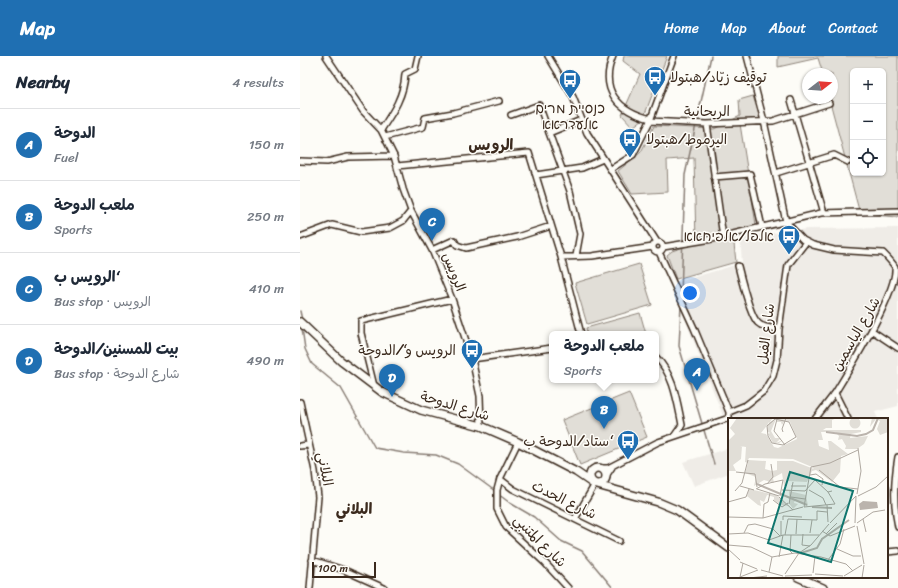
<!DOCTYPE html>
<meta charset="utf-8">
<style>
:root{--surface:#fff;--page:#f6f6f7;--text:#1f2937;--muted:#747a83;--line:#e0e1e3;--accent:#1f6fb2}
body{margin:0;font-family:Sriracha,"Playpen Sans Arabic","Playpen Sans Hebrew",sans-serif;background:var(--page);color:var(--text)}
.controls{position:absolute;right:12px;top:12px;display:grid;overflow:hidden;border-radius:6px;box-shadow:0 1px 3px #0004}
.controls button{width:36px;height:36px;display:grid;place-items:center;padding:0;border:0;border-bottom:1px solid var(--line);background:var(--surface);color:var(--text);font:20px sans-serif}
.compass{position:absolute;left:502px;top:12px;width:36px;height:36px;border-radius:50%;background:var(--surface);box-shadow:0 1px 3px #0004;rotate:73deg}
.scale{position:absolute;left:12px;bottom:10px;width:64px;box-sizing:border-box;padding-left:4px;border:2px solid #3b2a1e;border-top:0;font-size:11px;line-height:14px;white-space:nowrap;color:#3b2a1e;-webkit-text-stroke:3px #fdfcf7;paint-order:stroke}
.you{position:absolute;left:390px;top:237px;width:14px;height:14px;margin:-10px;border:3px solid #fff;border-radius:50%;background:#1a73e8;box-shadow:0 0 0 6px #1a73e833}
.badge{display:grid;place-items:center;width:26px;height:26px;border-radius:50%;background:var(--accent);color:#fff;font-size:13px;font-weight:700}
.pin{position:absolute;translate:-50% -33px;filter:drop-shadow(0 1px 2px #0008)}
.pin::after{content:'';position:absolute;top:21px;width:14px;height:12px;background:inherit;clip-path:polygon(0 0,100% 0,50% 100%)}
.popup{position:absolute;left:249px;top:275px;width:110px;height:52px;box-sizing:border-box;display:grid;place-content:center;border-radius:6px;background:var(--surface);filter:drop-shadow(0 1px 3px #0005);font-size:13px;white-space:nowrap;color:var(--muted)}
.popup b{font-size:15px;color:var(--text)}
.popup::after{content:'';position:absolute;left:50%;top:100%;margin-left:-8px;border:8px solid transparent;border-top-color:var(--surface)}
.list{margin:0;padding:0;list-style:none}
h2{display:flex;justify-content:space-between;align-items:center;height:52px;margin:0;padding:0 16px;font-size:17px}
h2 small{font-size:13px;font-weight:400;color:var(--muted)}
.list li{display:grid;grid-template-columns:26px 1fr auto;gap:12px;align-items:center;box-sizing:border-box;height:72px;padding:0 16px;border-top:1px solid var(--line)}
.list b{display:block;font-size:15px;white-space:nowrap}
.list p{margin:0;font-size:13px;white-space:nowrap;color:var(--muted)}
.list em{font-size:13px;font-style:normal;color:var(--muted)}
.icon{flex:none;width:22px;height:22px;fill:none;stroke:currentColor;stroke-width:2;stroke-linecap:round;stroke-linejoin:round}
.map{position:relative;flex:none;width:598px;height:532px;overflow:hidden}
header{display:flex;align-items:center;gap:24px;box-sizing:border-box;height:56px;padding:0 20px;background:var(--accent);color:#fff}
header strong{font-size:19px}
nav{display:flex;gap:22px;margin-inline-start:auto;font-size:14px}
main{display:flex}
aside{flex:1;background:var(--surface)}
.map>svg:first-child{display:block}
.built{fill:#efece7}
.green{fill:#e1ded7;stroke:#8e847a;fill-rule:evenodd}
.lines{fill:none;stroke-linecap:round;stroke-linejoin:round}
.stream{stroke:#887d74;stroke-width:1.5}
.street-casing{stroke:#3b2a1e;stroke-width:8}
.secondary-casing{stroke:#3b2a1e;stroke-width:10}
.street{stroke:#fdfcf7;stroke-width:5}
.secondary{stroke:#fdfcf7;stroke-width:7}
.labels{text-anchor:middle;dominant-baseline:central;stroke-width:3;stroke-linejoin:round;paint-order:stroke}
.poi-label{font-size:14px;fill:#3b2a1e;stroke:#fdfcf7;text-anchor:end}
.street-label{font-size:14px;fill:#3b2a1e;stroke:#fdfcf7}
.neighbourhood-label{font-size:15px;font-weight:bold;fill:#3b2a1e;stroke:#fdfcf7}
.inset-river{fill:none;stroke:#bbb4ad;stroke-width:2}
.inset-road{fill:none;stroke:#afa8a0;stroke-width:1}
.view{fill:#0f766e;fill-opacity:0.15;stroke:#0f766e;stroke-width:2}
.inset-edge{fill:none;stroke:#3b2a1e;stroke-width:2}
</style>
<header>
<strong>Map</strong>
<nav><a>Home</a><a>Map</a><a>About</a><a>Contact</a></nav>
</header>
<main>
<aside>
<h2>Nearby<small>4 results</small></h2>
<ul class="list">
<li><span class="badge">A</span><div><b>الدوحة</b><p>Fuel</p></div><em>150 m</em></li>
<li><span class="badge">B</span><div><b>ملعب الدوحة</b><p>Sports</p></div><em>250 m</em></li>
<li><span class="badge">C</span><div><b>الرويس ب‘</b><p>Bus stop · الرويس</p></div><em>410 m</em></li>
<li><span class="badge">D</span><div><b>بيت للمسنين/الدوحة</b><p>Bus stop · شارع الدوحة</p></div><em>490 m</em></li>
</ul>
</aside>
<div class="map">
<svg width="598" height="532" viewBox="0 0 598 532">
<rect width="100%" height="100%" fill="#fdfcf7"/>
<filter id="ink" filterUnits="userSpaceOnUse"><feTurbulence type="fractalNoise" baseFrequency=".025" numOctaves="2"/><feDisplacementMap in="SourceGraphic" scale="8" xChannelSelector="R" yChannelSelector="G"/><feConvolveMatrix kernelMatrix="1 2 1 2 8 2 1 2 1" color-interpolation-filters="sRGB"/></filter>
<g filter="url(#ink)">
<path class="built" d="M598,172V350L575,356L578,363H429V375L371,228L442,207L440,181L507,173Z
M429,392V417L394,430L383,406Z"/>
<path class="green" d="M324,0H367L343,63L333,71L322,59L340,18L323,5Z
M478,0H598V161L560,158L529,42H532V18H523L518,2L478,11ZM553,15H583V117H553Z
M453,40L461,65L440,68L457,175L433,179L436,206L376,223L367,199L372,195L396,187L394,102L367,104L368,136L332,138L318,115L341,96L354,70L414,73L440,60L439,44Z
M339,208L352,249L287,268L275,227Z
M340,257L346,278H287L286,272Z
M329,337L347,381L280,409L262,364Z"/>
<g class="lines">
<path class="stream" d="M381,239L385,119L411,0
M381,249L379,290L414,408
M0,255L2,264
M2,272L5,293L12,308L41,332L75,392L104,397L136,399L158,408L195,435
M198,438L210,447L234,461L261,485L282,495L313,532"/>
<g class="street-casing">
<path id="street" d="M26,0L63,55L81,74L94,100L103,133L111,155L132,194L152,243L172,303L180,340L181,370
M248,0L273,41L287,77L357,186
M313,0C299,34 318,55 351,63
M447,0L464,65L486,166L503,184L513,189L534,194L583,197C587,201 592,206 595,211C598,236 549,314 535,337
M491,44L524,157
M211,59L239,49L270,135L280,178L276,200
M350,65L407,68L473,65L529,47
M407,68L423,181
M81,74C93,56 104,40 105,18L115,13L118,0
M249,77L281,64
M85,81L123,71L125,62L153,57L199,45
M0,105L27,106L48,101L94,100
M97,110L229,97L261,201L281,278
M311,113L333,99L350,65L374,0
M476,117L534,99L548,106
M236,119L282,112L303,103
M414,121L450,118L462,171
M0,181L32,169L61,176L90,172L103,165L111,155
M353 191a5 5 0 1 1 10 0a5 5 0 1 1-10 0Z
M363,191L412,183L521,157L598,155
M132,194L154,184L157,189L166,192L217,181L251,170
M359,196L394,272L429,356V363
M261,201L292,200L353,191
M438,210C441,222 450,260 458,267C463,272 472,272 479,273
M574,276L598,292
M356,301C374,319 377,345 382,369L375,379
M172,303L252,292
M74,330L61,277V265L152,243
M0,346L15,415L18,441L10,532
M429,356L446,349L464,335L473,320L477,304L479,273L488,209L506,186
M515,363L535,337L548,363
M218,386L200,423L197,434V453L206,471L245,507L268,532
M0,390L8,389
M598,401C594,424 593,448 598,471
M298,412H308L358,386L429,362
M306,420L312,411
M200,423L213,433L319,485
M275,463L295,428
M587,496L598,495
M12,504L44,514L84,532"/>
</g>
<g class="secondary-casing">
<path id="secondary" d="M0,266L41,305L82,336L121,354L181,370L218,386L276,416L292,427
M290 420a8 8 0 1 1 16 0a8 8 0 1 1-16 0Z
M297,429L358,446L377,454L429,492
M498,521L523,532"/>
</g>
<use href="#street" class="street"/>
<use href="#secondary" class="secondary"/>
</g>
</g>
<defs>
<g id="bus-pin" transform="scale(1.15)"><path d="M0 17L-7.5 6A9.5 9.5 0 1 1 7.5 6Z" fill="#1f6fb2" stroke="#fdfcf7"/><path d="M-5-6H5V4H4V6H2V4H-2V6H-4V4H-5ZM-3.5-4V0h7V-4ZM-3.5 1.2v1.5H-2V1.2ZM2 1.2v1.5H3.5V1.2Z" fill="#fff"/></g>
</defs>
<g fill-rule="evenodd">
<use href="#bus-pin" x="355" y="21"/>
<use href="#bus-pin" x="270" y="24"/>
<use href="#bus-pin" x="330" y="83"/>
<use href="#bus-pin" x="489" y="180"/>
<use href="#bus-pin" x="172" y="294"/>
<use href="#bus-pin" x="328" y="385"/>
</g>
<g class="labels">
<g class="poi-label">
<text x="370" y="21" text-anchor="start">توقيف زيّاد/هبتولا</text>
<text x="270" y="52" text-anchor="middle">כנסיית מרים<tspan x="270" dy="16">אלעדראא</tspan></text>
<text x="346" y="83" text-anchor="start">اليرموط/هبتولا</text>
<text x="474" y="180">אלפל/אלפיחאא</text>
<text x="156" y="294">الرويس و‘/الدوحة</text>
<text x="312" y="385">ستاد/الدوحة ب‘</text>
</g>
<g class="street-label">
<text x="407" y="55">الريحانية</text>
<text transform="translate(154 216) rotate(68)">الرويس</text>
<text transform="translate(466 278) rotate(-83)">شارع الفيل</text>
<text transform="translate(556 278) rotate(-60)">شارع الياسمين</text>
<text transform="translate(155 350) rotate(17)">شارع الدوحة</text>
<text transform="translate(25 413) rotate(80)">البلاني</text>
<text transform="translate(264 444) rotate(26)">شارع الحدث</text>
<text transform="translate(240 485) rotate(45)">شارع المتنبي</text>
</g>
<g class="neighbourhood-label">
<text x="191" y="89">الرويس</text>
<text x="54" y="453">البلاني</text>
</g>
</g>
<g transform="translate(428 362)">
<rect width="160" height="160" fill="#fdfcf7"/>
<path d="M121.5 5a5.5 5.5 0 1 1 11 0a5.5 5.5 0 1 1-11 0ZM9,0H45L33,15L38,16L46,29L50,30L69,21L62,4L53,1L57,2L54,7L53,4H49V1L46,0H109L104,2V10H98L95,12H133V14L123,16L122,20L140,18L136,26L129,31H117L118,28L114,21L110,22L111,18L107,14H93L95,22H90L91,28L101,32L100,23H103L120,36L113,38L112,54L104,64L88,52L84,53L79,64L59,63V68H56L54,55L45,60L46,65L36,62L26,68L28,59L17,55L20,45L17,44L18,29L12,28H14L13,41L5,47L8,53H0V23L7,16L2,10ZM21,40L65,41L84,49L86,51L65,43H49V52L44,53L37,51L38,43L20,42ZM144,0H160V14L152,17L149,11L152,3L148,1L142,9ZM48,1L43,13L47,20H53L48,25L55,22L51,25H45L40,16L42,15L39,13L40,5ZM21,71L48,77L61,88L52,87L46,82V79L39,77L36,84L32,82L33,88L30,87L19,78ZM61,73L78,77L80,88L67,82L66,85L70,86L65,91L61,85Z" fill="#e1ded7" fill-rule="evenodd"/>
<path d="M135,83L149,84L150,90L132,92L131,86Z" fill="#bbb4ad"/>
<path class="inset-river" d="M98,14L129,18L138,16L145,12L150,0M29,66L79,87M84,89L104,90M73,135L89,130L94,121L121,102"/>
<path class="inset-road" d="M47,1L61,4L68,19L55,27L44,25L40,18L39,8ZM49,1L46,13L57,27M55,14L54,11L58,0M91,52L112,69L130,71M8,54L27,56L29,69M82,57L88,56L95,61L94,67M39,66L45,59L43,46M12,68L26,72M63,68H78M28,71L37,66L55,62L52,78M29,71L51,78M54,72L77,73L87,62L100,74M81,72L95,80L98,87M7,73L14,65L20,42M129,76L133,53L130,30M130,78L148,69L160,58M51,79L65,92M63,79L77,81M45,82L54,89L60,85M0,84L18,79L21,71M61,86L65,64M99,87L100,104M76,89L83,49L102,45L130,32M76,89L107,86L100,74L104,73M0,99L35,100L75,89M35,100L36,86L40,84L42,75M135,101L138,114M55,102V98L74,99M53,103V118M102,105L128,78M127,105L128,78M129,105L145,94L157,92M129,108L136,146M94,113L102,118L127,108M16,115L20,107L27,106L45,111L52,118M82,115L84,102M0,116L20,115L41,122L55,117H91M68,116L69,101M75,116L74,127L82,128M98,116L109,105M57,117L60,101L89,102V93L99,94M63,117L62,133L65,136M0,127L23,129L44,139L67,135L93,139L118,146L125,153M0,131L12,142M109,131L125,138H133M51,139L55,117M100,142L112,126L116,111M12,144L29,151M33,152L55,158M41,154L44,139M85,155L87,138M57,156L71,135L83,127L101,106M87,156L115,158M57,158L84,157M116,158L134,147M12,159L30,152M12,159L15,145M21,160L39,158M134,160L136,147"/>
<path class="view" d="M62,54L125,73L103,144L40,125Z"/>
<rect width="160" height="160" class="inset-edge"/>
</g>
</svg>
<div class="controls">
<button>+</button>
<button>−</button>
<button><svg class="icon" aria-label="locate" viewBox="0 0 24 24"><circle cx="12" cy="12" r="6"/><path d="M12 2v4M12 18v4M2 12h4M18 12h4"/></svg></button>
</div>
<svg class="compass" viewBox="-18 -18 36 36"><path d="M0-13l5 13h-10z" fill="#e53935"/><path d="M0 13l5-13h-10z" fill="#747a83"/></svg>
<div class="scale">100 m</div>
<div class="you"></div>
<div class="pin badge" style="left:397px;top:335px">A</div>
<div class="pin badge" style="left:304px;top:373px">B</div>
<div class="popup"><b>ملعب الدوحة</b>Sports</div>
<div class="pin badge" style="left:132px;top:185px">C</div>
<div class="pin badge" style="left:92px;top:341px">D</div>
</div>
</main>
